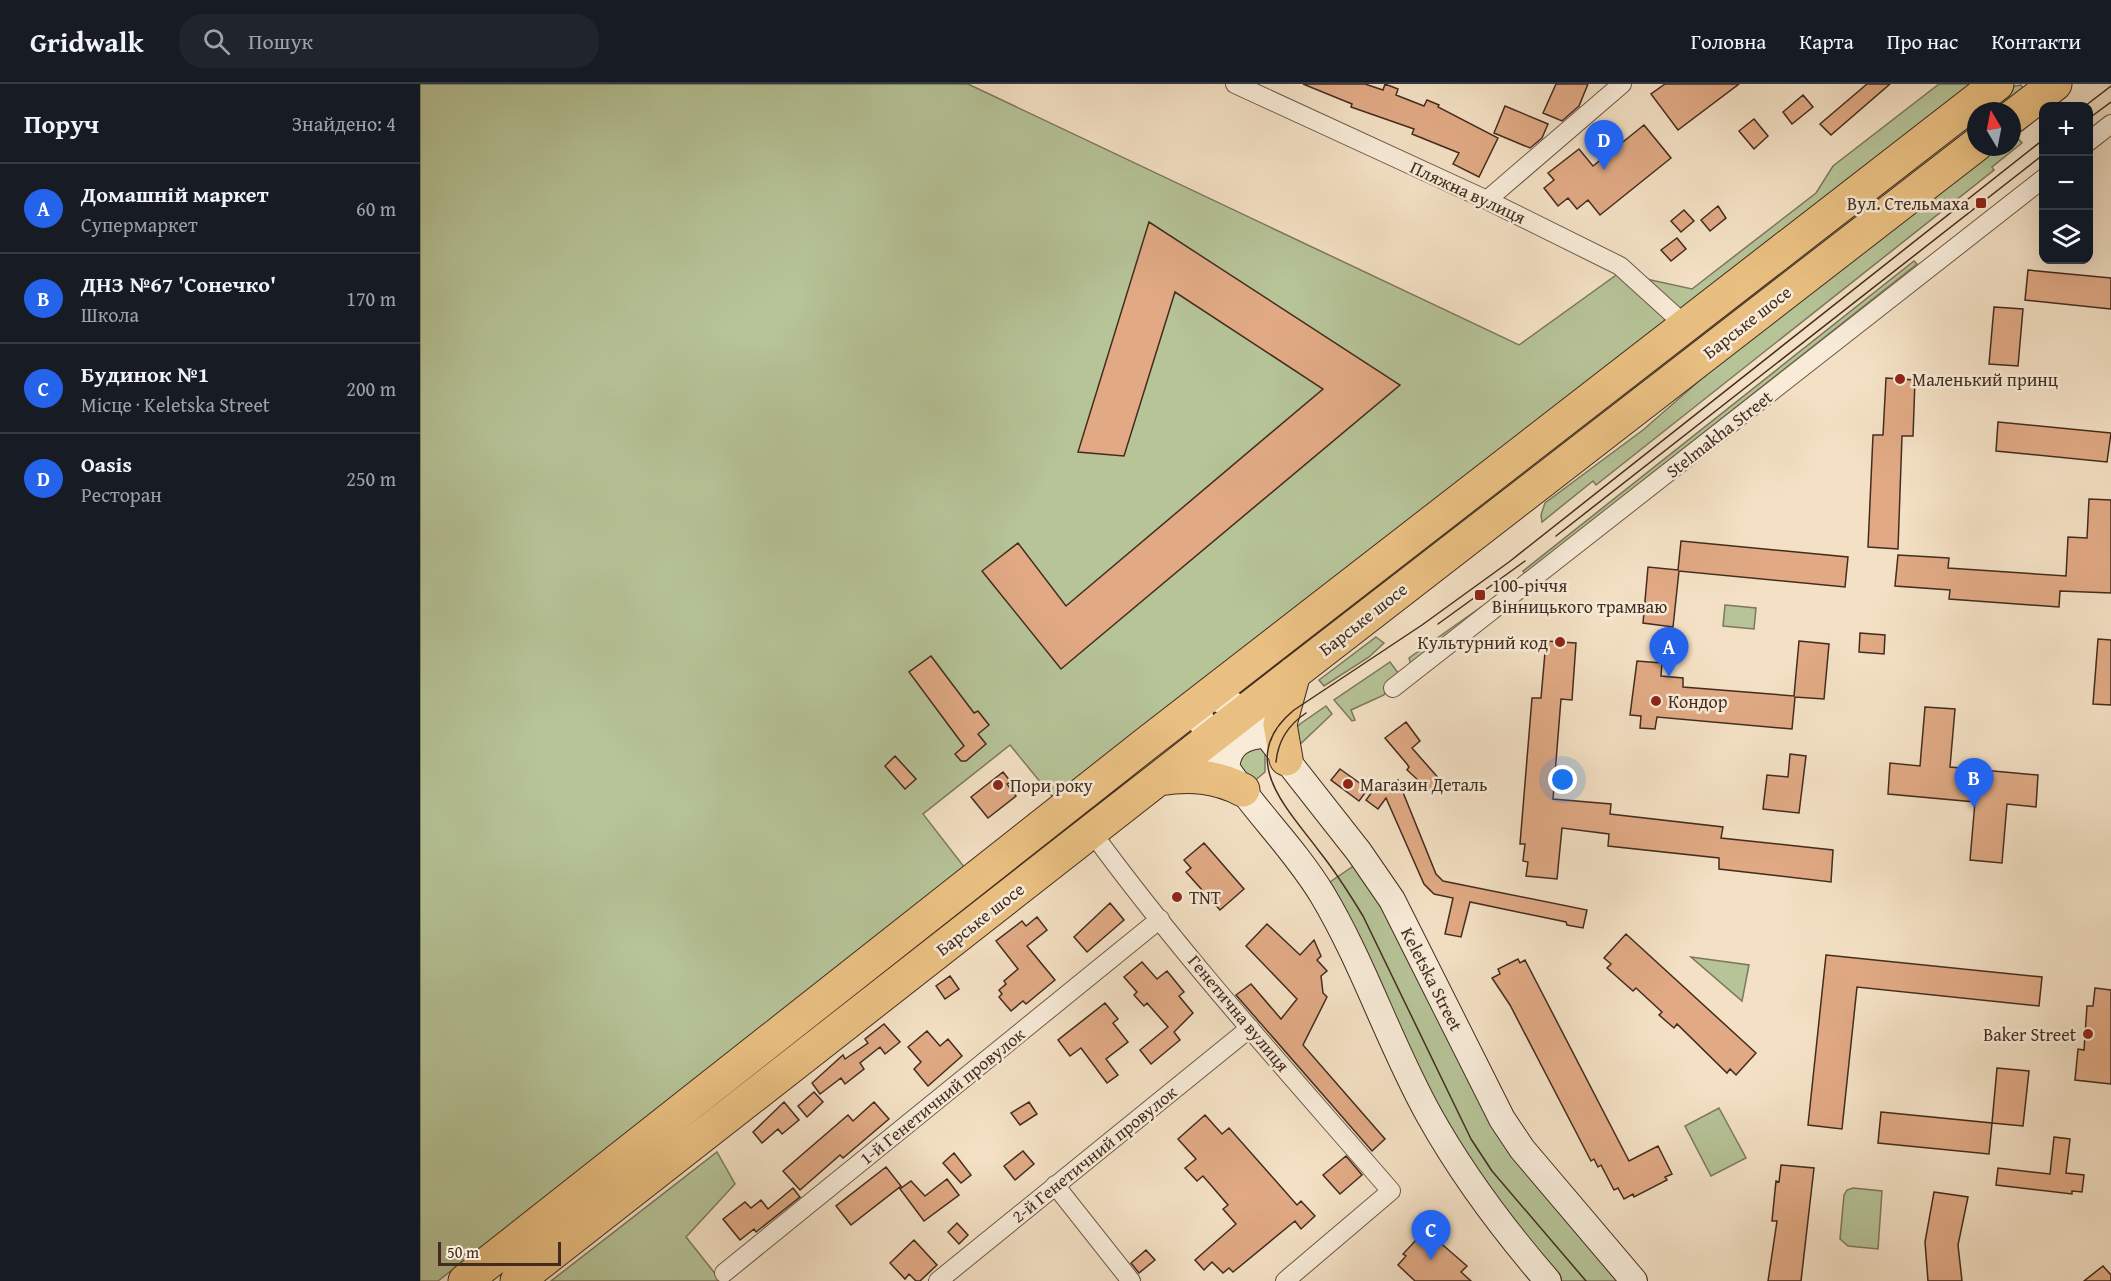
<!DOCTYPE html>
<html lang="uk">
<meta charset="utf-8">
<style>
:root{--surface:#171b24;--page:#20242c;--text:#f1f3f6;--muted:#9ea1a6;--line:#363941;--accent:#2563eb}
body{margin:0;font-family:"Gentium Book Plus",serif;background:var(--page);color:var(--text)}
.controls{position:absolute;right:18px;top:18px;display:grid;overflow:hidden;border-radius:12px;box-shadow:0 6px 24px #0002}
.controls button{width:54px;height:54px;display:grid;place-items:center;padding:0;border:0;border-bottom:2px solid var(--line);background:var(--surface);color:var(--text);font:30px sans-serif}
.compass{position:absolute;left:1547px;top:18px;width:54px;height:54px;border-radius:50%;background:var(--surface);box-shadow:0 6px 24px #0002;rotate:350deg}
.scale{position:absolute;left:18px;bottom:15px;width:123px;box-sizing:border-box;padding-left:6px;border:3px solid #432c1f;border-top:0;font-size:16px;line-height:21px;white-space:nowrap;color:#432c1f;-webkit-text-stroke:4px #f8ecd9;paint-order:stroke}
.you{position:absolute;left:1143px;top:696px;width:21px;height:21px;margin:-15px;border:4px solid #fff;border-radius:50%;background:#1a73e8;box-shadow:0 0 0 9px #1a73e833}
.badge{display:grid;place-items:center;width:39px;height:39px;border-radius:50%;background:var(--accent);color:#fff;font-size:20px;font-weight:700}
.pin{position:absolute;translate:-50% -50px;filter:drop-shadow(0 2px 3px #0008)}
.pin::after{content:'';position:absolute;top:32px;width:21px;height:18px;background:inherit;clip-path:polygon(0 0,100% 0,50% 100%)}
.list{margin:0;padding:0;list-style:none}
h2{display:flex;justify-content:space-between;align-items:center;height:78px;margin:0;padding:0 24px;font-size:26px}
h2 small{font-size:20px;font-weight:400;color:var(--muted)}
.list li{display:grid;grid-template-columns:39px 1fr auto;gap:18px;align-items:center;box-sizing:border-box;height:90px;padding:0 24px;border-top:2px solid var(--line)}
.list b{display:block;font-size:22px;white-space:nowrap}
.list p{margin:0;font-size:20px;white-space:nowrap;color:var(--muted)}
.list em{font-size:20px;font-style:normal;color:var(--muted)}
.icon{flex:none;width:33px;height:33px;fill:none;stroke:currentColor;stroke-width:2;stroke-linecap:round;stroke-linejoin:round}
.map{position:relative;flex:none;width:1691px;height:1197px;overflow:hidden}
header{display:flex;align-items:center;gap:36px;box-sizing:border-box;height:84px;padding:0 30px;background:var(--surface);border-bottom:2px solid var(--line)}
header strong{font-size:28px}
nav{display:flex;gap:33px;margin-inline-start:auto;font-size:21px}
.search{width:420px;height:54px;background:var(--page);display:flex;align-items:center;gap:15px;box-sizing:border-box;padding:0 21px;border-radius:24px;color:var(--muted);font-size:22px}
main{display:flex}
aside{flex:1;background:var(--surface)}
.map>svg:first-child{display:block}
.green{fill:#b6c498;stroke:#7c785c;stroke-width:1.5}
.building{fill:#e1aa85;stroke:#432c1f;stroke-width:1.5}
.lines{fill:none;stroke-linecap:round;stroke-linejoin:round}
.street-casing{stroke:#6f5948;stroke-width:20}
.secondary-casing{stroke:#432c1f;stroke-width:28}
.highway-casing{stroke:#432c1f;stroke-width:35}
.street{stroke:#f8ecd9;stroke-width:18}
.secondary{stroke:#f8ecd9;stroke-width:26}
.highway{stroke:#eac082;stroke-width:33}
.tram{stroke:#432c1f;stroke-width:1.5}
.poi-dot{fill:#8f2418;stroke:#f8ecd9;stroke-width:2}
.labels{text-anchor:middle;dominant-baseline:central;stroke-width:5;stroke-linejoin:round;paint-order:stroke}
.street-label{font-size:18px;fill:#432c1f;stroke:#f8ecd9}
.poi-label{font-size:18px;fill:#432c1f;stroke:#f8ecd9;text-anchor:start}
</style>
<header>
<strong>Gridwalk</strong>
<div class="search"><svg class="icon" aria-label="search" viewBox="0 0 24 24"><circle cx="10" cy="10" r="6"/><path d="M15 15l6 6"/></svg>Пошук</div>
<nav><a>Головна</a><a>Карта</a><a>Про нас</a><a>Контакти</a></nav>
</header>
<main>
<aside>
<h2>Поруч<small>Знайдено: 4</small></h2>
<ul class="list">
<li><span class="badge">A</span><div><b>Домашній маркет</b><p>Супермаркет</p></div><em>60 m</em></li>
<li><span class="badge">B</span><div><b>ДНЗ №67 'Сонечко'</b><p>Школа</p></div><em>170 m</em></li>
<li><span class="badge">C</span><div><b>Будинок №1</b><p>Місце · Keletska Street</p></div><em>200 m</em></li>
<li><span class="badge">D</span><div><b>Oasis</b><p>Ресторан</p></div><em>250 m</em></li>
</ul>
</aside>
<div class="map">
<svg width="1691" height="1197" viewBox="0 0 1691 1197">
<rect width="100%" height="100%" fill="#f4e1c5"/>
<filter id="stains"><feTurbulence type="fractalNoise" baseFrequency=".00333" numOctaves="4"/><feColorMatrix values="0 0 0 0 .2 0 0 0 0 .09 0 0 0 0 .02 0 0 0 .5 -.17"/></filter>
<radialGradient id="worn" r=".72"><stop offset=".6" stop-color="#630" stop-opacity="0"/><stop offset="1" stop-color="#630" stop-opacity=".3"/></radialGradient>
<path class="green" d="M0,0H548L1099,261L1199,189L1272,205L1396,109L1413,82L1519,0H1551L635,716L590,661L503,730L545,784L18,1197H0Z
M1601,1L1604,6L1583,27H1562L1595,2Z
M1556,31V48L866,579L861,574Z
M1596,52L1602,59L1572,83L1574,86L1176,401L1173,397L1122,438L1121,431L1125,419L1223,346L1357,229L1556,73L1575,63H1592V54Z
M1494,177L1497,180L1105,490L1103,487Z
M1305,521L1336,524L1334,545L1303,542Z
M1061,523L1062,525L991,581L989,574Z
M956,553L964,559L949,573L904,602L899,596Z
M970,578L979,590L968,599L964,611L931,626L935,636L932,637L914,616Z
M906,622L912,630L874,666L870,651L880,640Z
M839,661L845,667V688L832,699L817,679V669Z
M935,781L962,821L999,891L1200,1197H1142C1095,1142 1054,1087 1019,1023C979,950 951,871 910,798Z
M1271,873L1329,881L1322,917Z
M1299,1024L1326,1074L1291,1092L1265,1042Z
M297,1068L315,1100L266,1153L301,1197H131Z
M1433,1104L1462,1107L1458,1165L1428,1162L1420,1155L1424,1111L1427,1106Z"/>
<path class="building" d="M883,0H945L963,6L965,0L978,5L976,11L1004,22L1007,16L1019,21L1018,23L1078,54L1059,93L1033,80L1039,69L992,50L994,45L931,23L932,20Z
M1136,0H1168L1159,22L1142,37L1123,29Z
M1245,0H1319L1258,46L1231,10Z
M1447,0H1470L1411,51L1400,40Z
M1383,11L1393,23L1372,40L1363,28Z
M1085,22L1128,40L1122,54L1110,64L1074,49Z
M1334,35L1348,52L1334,65L1319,47Z
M1224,41L1251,74L1180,131L1168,116L1157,125L1148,114L1138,122L1124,104L1134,96L1128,89L1159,65L1173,82Z
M1298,122L1306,134L1290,147L1281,136Z
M1264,126L1274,137L1261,148L1251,137Z
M729,138L980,301L641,585L562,487L598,459L646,522L903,305L755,208L704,372L658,368Z
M1257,154L1266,165L1251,177L1241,166Z
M1608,186L1691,194V225L1605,216Z
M1574,223L1603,225L1598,282L1569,280Z
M1466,294L1495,296L1493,352H1482L1478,465L1448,463L1453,351H1463Z
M1578,338L1691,349L1687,378L1576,367Z
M1669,415L1691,416V509L1640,507L1639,523L1529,515L1530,506L1475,502L1478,471L1529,474L1528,484L1646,492L1648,453L1667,454Z
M1261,457L1428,473L1425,503L1259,487L1253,543L1223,539L1228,483L1258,486Z
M1440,549L1465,551L1464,570L1439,568Z
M1678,555L1691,556V621L1673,620Z
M1126,557L1156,559L1152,616L1141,615L1133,715L1191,720L1190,730L1303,743L1301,754L1413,766L1411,798L1299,785V774L1188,762L1189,750L1142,744L1137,795L1106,792L1108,778L1103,777L1105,760H1100L1112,614H1121Z
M1379,557L1409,560L1404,615L1375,613L1372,645L1237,633L1235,645L1220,644L1221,632L1210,631L1217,577L1242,579L1241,592L1263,594V603L1374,612Z
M511,572L554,629L558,627L569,641L558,650L566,660L546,677H541L535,670L544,662L489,588Z
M1505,623L1535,625L1530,683L1618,691L1616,723L1587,720L1582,779L1550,776L1555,718L1468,710L1470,679L1500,682Z
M986,638L1000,657L992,664L1021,697L1011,708L987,686L989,683L987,680L965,654Z
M1370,670L1386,672L1379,729L1343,725L1347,691L1368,693Z
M475,672L496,695L485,705L465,682Z
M920,685L948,705L939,717L911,696Z
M583,688L591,698L587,700L596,712L568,734L551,713Z
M978,696L1016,790L1023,797L1167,826L1163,844L1147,841L1146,838L1050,818L1041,853L1025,850L1033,814L1014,810L1004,800L966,714L958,725L946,716L958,700L968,708Z
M784,759L824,805L800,826L766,788L771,784L764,776Z
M690,819L704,836L667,868L654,853Z
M617,833L627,846L607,862L635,896L606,920L603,917L591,927L579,913L582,910L579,906L586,900L584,897L598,885L576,857L602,837L606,842Z
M847,840L880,871L894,856L901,872L897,876L907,887L901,892L903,909L907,913L883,961L965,1055L952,1067L816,911L831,900L861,935L877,915L826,862Z
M1206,850L1336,969L1316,991L1310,985L1307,989L1257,940L1254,944L1239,931L1242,928L1216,904L1213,907L1187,884L1191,880L1184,874Z
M1406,871L1622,893L1619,922L1437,903L1422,1045L1388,1041Z
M1098,875L1100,879L1105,876L1209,1077L1238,1062L1252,1090L1245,1093L1247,1096L1214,1113L1213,1110L1204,1115L1198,1104L1194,1106L1181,1081L1178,1083L1174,1075L1171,1077L1090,921L1072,894L1080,890L1078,885Z
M722,878L737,895L747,887L764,908L759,912L773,929L754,948L760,956L731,980L720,966L748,943L727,919L724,922L714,911L717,908L704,893Z
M530,892L539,905L525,915L516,902Z
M1675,904L1691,906V1000L1655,996L1658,965L1664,966L1667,922H1673Z
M685,919L698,935L693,939L708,958L686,975L698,991L687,999L661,964L650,972L638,956Z
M464,940L480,958L465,970L460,963L440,979L444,985L425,1000L421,994L400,1010L392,999L423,971L425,975L448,959L445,955Z
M507,947L520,962L528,955L542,972L508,1002L494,985L501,978L488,963Z
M1577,984L1609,987L1603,1042L1572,1039Z
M394,1008L403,1018L387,1033L378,1022Z
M364,1018L379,1036L362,1050L358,1045L342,1059L333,1048Z
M454,1018L469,1035L423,1074L420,1071L380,1106L363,1087L428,1031L433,1037Z
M609,1018L617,1030L600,1041L591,1029Z
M1461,1028L1572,1039L1569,1070L1458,1059Z
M785,1031L802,1050L809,1044L877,1121L881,1117L895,1132L881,1145L875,1137L813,1188L809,1184L803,1189L792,1178L784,1186L775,1176L816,1140L803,1125L808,1121L783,1092L777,1097L765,1084L776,1075L758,1055Z
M1634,1053L1650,1055L1646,1089L1664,1091L1662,1108L1652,1107V1110L1576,1101L1578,1084L1630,1090Z
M603,1067L614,1080L595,1096L584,1082Z
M534,1069L551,1091L541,1099L523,1079Z
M926,1072L942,1091L920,1110L903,1091Z
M1361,1081L1394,1084L1381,1197H1348L1357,1137H1352L1356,1097L1359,1098Z
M466,1083L481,1102L431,1141L416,1122Z
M527,1095L539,1111L504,1137L480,1105L491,1097L505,1112Z
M373,1104L380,1113L336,1148L334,1145L320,1156L303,1135L325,1118L331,1124L341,1116L348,1125Z
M1514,1108L1548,1113L1538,1161L1542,1197H1508L1505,1158Z
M537,1139L548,1151L539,1160L528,1148Z
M1009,1149L1047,1182L1041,1188L1051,1197H995L978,1181L986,1172L983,1170L998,1154L1001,1156Z
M494,1156L517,1181L500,1197H496L489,1190L485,1195L470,1179Z
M726,1166L735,1176L719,1189L711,1179Z
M1683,1182L1691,1191V1197H1664Z"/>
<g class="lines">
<g class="street-casing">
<path id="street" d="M815,0L1067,116L1200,182L1265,241
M1668,58L1691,40
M1067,116L1202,0
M973,604L1624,94
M671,747C763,873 869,989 971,1107L865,1197
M635,1101L711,1197
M304,1189L740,835
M518,1197L830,944"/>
</g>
<g class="secondary-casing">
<path id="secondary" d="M790,611L815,622L847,651L939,768L972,816L1082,1035L1102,1065L1214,1197
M776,622C800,698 861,743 902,810C944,880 969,959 1009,1031C1043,1092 1083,1145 1128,1197
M806,686C807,661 823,651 847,651"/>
</g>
<g class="highway-casing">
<path id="highway" d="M1592,33L1635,0
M866,675L860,640L874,589
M739,695C770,690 796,692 823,706
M45,1197L727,659L1577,0
M97,1197L788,656L1556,61"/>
</g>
<use href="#street" class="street"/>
<use href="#secondary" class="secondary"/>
<use href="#highway" class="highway"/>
<path class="tram" d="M1665,22L1691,2
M1668,35L1691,18
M1136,452L1624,70
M1018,540L1105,477
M856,678C858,656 868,641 886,629
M1166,1197L1072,1087L1051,1055L943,832C929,809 915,787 899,767C867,724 815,674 874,626L1002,541L1089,478L1624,55"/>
</g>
<g class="poi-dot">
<rect x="1555" y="113" width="12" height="12" rx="3"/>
<circle cx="1480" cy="295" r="6"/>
<rect x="1054" y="505" width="12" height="12" rx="3"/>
<circle cx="1140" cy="558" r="6"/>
<circle cx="1236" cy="617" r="6"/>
<circle cx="928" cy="700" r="6"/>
<circle cx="578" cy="701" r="6"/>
<circle cx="757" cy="813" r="6"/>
<circle cx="1668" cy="950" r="6"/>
</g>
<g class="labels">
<g class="street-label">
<text transform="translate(1048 108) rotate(25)">Пляжна вулиця</text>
<text transform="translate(1327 238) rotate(-38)">Барське шосе</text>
<text transform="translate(1299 350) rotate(-38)">Stelmakha Street</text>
<text transform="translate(943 535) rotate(-38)">Барське шосе</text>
<text transform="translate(560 835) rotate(-38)">Барське шосе</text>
<text transform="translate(1012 895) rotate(63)">Keletska Street</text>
<text transform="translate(819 929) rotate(50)">Генетична вулиця</text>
<text transform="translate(522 1012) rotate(-39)">1-й Генетичний провулок</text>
<text transform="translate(674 1070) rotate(-39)">2-й Генетичний провулок</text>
</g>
<g class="poi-label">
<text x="1549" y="119" text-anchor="end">Вул. Стельмаха</text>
<text x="1492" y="295">Маленький принц</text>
<text x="1072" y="501">100-річчя<tspan x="1072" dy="21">Вінницького трамваю</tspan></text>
<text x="1128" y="558" text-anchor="end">Культурний код</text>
<text x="1248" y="617">Кондор</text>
<text x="940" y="700">Магазин Деталь</text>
<text x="590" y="701">Пори року</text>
<text x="769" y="813">TNT</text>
<text x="1656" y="950" text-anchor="end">Baker Street</text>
</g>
</g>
<rect width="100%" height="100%" filter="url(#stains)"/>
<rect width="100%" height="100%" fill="url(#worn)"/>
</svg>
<div class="controls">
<button>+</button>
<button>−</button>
<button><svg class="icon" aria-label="layers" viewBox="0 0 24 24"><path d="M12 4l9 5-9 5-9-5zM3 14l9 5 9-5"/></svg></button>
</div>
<svg class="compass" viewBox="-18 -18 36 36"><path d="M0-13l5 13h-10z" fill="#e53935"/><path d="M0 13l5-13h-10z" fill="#9ea1a6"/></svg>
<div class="scale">50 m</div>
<div class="you"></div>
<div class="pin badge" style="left:1249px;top:593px">A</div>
<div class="pin badge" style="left:1554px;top:724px">B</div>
<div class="pin badge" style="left:1011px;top:1176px">C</div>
<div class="pin badge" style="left:1184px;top:86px">D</div>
</div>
</main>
